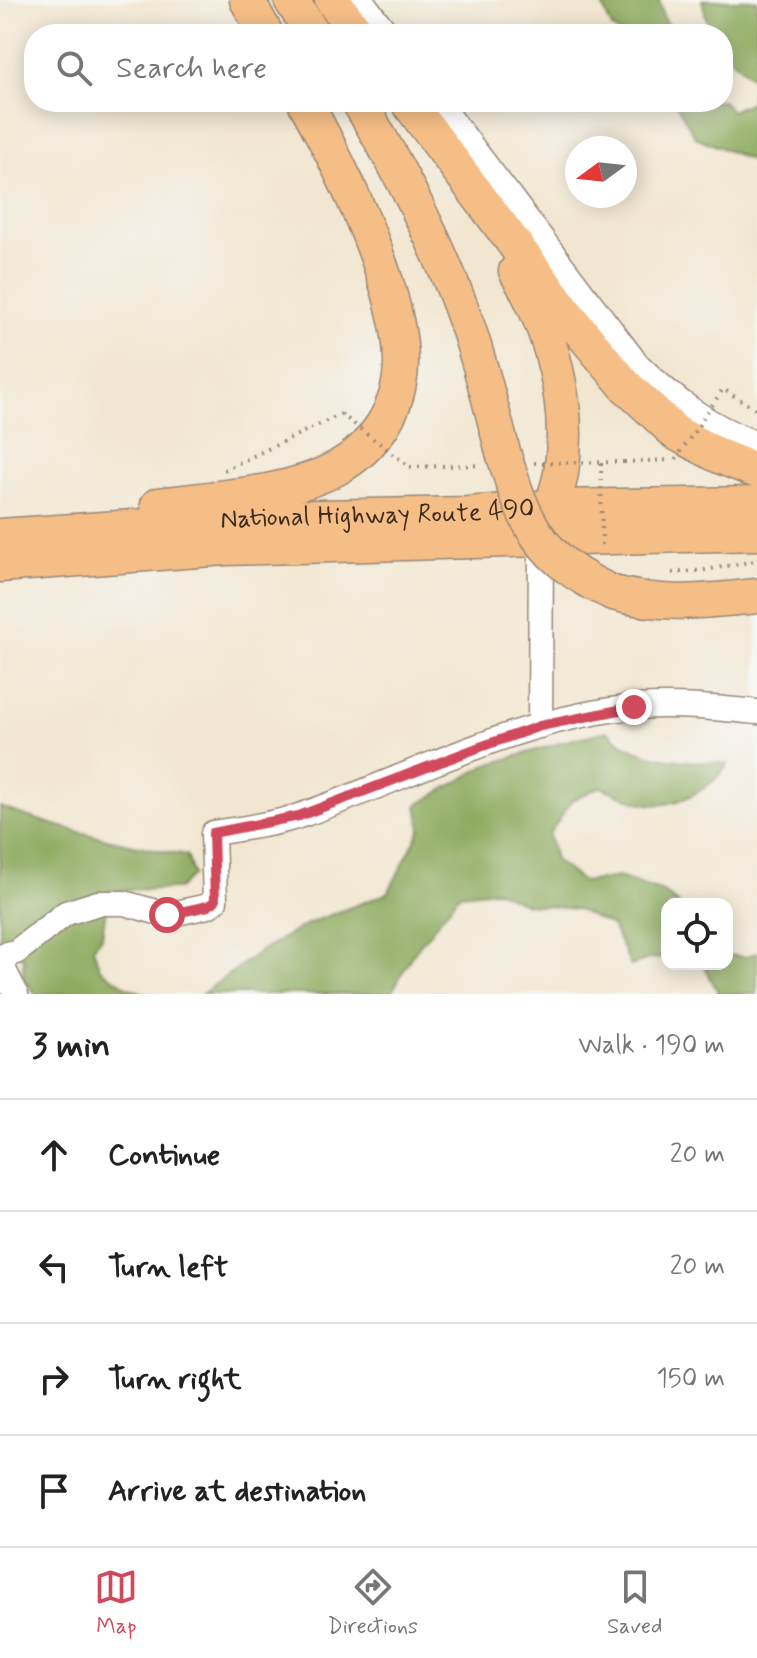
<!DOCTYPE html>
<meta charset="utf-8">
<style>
:root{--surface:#fff;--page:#f2f2f2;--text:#222;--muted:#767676;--line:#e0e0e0;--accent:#d1495b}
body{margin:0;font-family:Mynerve,sans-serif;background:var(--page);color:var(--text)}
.controls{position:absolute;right:24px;bottom:24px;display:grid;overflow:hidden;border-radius:16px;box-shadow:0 4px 20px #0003}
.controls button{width:72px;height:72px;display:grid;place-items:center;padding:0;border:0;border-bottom:2px solid var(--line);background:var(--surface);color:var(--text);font:40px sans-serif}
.compass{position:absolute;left:565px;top:136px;width:72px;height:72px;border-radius:50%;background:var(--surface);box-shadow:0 4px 20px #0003;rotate:255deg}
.stop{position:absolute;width:24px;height:24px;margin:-18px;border:6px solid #d1495b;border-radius:50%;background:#fff}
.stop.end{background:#d1495b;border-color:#fff;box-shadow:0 2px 8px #0008}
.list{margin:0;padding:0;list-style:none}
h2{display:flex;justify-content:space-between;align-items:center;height:104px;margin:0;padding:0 32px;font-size:34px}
h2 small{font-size:26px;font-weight:400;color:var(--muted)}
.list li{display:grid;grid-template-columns:52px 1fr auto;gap:24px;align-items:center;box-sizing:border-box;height:112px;padding:0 32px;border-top:2px solid var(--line)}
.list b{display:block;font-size:30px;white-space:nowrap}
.list em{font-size:26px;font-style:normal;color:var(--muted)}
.icon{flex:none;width:44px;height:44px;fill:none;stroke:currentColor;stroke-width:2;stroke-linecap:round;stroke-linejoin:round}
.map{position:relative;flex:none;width:757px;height:994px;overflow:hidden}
.search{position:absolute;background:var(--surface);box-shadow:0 4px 20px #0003;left:24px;right:24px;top:24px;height:88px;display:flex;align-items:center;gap:20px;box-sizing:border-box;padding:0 28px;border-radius:32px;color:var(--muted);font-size:30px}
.sheet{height:552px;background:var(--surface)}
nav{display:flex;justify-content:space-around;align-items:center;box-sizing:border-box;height:112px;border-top:2px solid var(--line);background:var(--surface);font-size:22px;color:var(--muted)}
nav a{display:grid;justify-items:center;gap:4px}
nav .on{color:var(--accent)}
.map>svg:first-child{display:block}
.forest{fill:#8aa95c;stroke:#626a3d;stroke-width:2}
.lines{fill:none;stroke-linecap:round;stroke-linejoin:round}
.minor-casing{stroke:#968877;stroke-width:27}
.highway-casing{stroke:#968877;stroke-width:37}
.path{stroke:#968877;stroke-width:4;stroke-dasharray:2 6;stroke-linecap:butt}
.minor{stroke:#fff;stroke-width:24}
.highway{stroke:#f6be87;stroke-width:34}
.highway-bridge-casing{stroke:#968877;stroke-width:37;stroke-linecap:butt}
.path-bridge{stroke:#968877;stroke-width:4;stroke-dasharray:2 6;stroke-linecap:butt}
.highway-bridge{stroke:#f6be87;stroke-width:34}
.route{stroke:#d1495b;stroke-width:10}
.labels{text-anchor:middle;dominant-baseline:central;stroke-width:8;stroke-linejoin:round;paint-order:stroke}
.street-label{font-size:26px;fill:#3b2a1e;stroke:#f6f6f2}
</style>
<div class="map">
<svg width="757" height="994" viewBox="0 0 757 994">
<rect width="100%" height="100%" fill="#f6f6f2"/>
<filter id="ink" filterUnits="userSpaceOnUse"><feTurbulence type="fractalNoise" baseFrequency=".0125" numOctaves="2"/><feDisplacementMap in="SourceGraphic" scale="16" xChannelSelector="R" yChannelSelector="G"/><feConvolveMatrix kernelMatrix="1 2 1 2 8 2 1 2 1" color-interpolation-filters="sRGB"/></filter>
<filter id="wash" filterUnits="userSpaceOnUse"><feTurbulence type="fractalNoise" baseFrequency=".006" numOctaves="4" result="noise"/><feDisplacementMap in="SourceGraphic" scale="32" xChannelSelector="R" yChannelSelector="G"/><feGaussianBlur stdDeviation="1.8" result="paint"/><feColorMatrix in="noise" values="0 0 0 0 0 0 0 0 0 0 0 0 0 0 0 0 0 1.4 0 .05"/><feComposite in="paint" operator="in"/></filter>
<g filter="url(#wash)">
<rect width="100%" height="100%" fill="#f2e6d0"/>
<path class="forest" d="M600,0H659L663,16L674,34H621L612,28Z
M702,0H757V163L695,137L675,102L723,101L731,111L751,102L753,79L723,50V34H710Z
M608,731C636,763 689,760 728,764C713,788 677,808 648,804C632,802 615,792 600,787L572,800L549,834L555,860L583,882L619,877L663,892L679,904H667V959L650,958L631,966L612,926L576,909L526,904L496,890L460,894L412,955L391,994H202L259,952L307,924L388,893L421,829L417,805L487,765L573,739Z
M0,807C61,829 124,845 187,855L193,875L178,889L109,890L102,936L93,948L100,969L129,988L146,994H36L22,978L24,958L0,945Z
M757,952V994H719L703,964H727V955L746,957Z"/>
</g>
<g filter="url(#ink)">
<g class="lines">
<g class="minor-casing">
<path id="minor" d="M361,0L387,34
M438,102L636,363C674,400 707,425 757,444
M540,726L541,537
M4,955V970L16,994
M0,956L16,952L66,913L98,903H124L167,915L208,906L215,901L213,833C242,828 274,825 302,815C411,777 519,717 636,707C677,704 716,708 757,712"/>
</g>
<g class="highway-casing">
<g id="highway">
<path d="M247,0L266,34"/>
<path d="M291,0L313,34"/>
<path d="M332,0L358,34"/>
<path d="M359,102C398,167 433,233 460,305C478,353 490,403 503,452"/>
<path d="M408,102L576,326L626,386L676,433L719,456L757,471"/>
<path d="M516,271C551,329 572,405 561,473C558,491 550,509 544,527"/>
<path d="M158,505C216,497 285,496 337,468C375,447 400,408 401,364C402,290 341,167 305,102"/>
<path id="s1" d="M0,536L266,518L469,514L550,507L757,504"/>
<path d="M0,565L225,548L757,533"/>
<path d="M613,593C666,607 704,601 757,596"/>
</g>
</g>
<path class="path" d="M624,462L669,460
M410,467L481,465
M224,470L341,414
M672,573L705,570L755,561"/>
<use href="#minor" class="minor"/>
<use href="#highway" class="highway"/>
<g class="highway-bridge-casing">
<path id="highway-bridge" d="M503,452C525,525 540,560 613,593"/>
</g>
<path class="path-bridge" d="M341,414L410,467
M676,459L723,389L757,410
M534,463L624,462
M601,463L602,550"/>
<use href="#highway-bridge" class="highway-bridge"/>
</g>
</g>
<g class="lines" filter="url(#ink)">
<path class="route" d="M167,915L208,906L215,901L213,833L299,816L480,747L540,726L634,707"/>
</g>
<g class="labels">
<g class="street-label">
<text stroke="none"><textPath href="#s1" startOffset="378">National Highway Route 490</textPath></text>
</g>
</g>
</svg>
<div class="controls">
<button><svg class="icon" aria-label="locate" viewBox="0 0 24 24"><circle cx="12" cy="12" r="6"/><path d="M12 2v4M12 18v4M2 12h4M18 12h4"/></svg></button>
</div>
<svg class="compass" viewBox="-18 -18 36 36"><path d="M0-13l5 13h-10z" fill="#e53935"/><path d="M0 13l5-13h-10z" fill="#767676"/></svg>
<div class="stop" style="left:167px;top:915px"></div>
<div class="stop end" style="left:634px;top:707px"></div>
<div class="search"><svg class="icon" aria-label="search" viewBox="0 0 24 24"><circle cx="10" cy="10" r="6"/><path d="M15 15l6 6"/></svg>Search here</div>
</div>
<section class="sheet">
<h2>3 min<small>Walk · 190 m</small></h2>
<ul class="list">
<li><svg class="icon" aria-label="ahead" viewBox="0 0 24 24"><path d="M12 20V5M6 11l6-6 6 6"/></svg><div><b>Continue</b></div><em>20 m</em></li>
<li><svg class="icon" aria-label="left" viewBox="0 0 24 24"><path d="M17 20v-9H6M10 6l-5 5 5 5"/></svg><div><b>Turn left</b></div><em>20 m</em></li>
<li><svg class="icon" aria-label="right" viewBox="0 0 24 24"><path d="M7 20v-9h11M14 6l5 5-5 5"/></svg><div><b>Turn right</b></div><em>150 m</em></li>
<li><svg class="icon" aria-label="arrive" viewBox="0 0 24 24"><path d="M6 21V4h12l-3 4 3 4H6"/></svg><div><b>Arrive at destination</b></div></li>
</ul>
</section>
<nav>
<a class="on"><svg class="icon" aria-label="map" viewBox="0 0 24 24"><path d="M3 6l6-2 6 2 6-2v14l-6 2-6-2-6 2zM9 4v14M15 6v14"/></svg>Map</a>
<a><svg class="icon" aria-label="directions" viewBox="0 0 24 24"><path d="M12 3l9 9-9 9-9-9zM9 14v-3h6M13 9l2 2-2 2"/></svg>Directions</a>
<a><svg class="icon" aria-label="saved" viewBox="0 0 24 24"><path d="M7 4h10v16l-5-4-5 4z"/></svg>Saved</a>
</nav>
